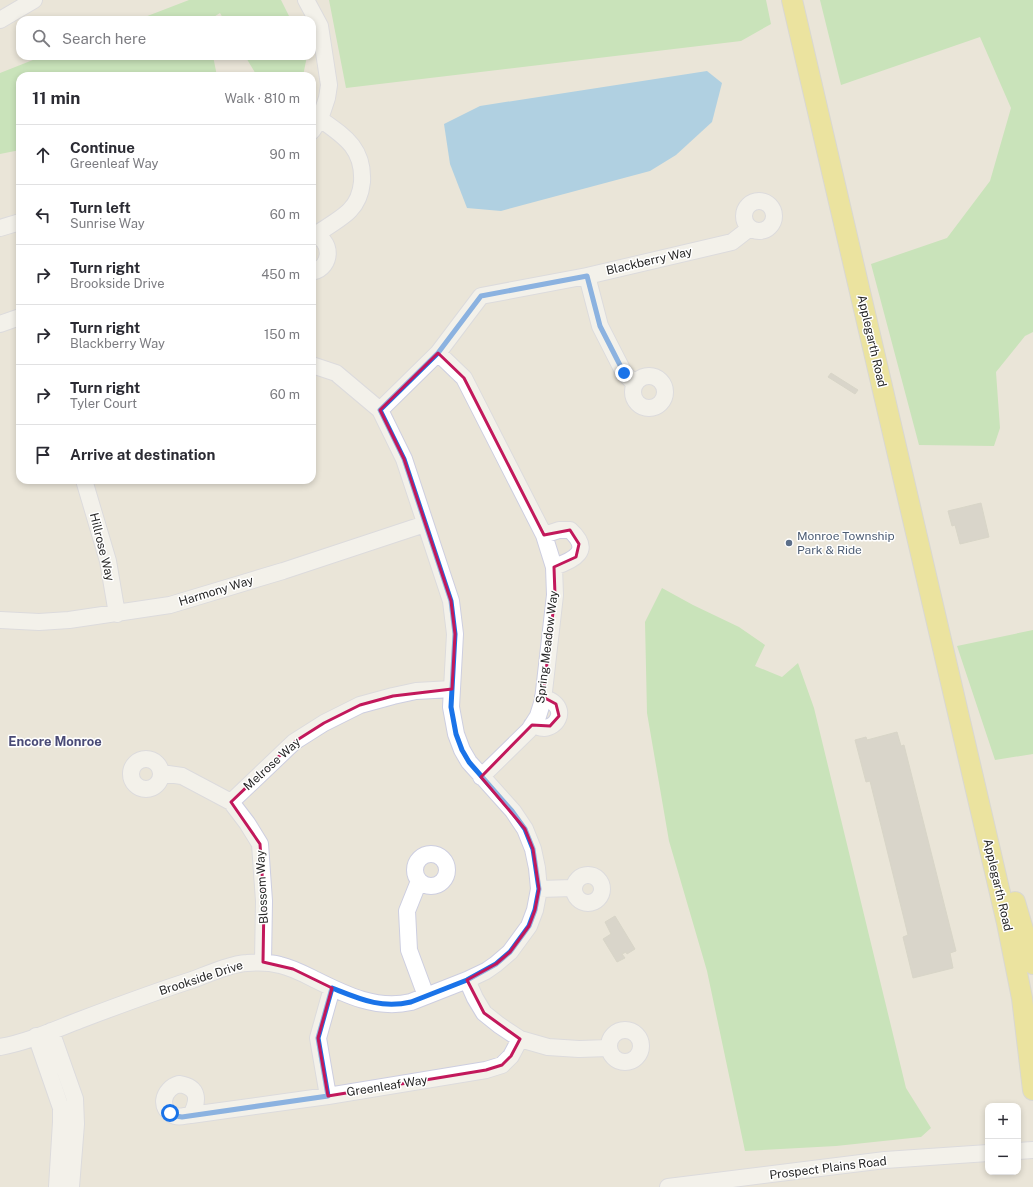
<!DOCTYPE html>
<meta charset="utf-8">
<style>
:root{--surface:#fff;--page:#f7f7f7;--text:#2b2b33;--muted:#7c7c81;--line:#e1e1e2}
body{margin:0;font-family:"Public Sans",sans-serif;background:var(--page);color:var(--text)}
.controls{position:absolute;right:12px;bottom:12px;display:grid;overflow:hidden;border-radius:8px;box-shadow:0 2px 6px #0003}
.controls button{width:36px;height:36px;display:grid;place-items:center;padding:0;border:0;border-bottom:1px solid var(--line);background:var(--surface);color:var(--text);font:20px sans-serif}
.stop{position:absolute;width:12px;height:12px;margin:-9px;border:3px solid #1a73e8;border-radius:50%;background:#fff}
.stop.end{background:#1a73e8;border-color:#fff;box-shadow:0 1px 4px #0008}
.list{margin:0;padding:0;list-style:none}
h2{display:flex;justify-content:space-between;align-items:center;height:52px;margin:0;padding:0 16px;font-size:17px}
h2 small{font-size:13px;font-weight:400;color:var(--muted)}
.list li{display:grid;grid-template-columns:26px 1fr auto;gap:12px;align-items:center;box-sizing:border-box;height:60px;padding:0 16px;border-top:1px solid var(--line)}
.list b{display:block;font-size:15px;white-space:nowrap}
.list p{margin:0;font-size:13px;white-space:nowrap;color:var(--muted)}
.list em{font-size:13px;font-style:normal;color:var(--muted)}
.icon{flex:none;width:22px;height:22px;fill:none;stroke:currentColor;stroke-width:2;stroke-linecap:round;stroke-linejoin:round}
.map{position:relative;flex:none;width:1033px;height:1187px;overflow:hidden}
.search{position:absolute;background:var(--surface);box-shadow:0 2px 6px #0003;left:16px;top:16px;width:300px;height:44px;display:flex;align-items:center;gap:10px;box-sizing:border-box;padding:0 14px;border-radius:12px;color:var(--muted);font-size:15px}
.panel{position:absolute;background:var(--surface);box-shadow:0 2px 6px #0003;left:16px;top:72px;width:300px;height:412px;border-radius:12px}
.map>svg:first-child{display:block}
.green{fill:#a3e094}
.water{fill:#6bb6eb}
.building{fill:#c5c1b8;stroke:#c4c1b2}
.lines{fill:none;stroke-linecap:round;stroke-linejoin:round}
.minor-casing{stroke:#cdcee0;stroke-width:18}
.major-casing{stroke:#c7c7c7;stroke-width:22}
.minor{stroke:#fff;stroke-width:16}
.major{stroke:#ede159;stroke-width:20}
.route{stroke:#1a73e8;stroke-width:5}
.marked{fill:none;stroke:#c2185b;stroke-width:3;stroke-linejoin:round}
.service-dot{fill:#5c6f8a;stroke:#fff;stroke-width:1.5}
.labels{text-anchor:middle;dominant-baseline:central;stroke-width:3;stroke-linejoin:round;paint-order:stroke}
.street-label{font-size:12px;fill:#272727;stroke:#fff}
.service-label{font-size:12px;fill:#4e5e75;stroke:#fff;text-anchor:start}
.neighbourhood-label{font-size:13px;font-weight:bold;fill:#494a76;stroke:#fff}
</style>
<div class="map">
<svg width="1033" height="1187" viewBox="0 0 1033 1187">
<rect width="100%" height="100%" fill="#eae5d8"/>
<path class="green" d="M189,0H281L291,20H224L220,13L209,20H137Z
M329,0H766L771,24L741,41L346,88Z
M820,0H1033V332L1025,336L996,372L1000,428L994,446L919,445L871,264L947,238L990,181L1011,108L980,37L841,85Z
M43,56H213L217,76H20V150L0,154V73Z
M245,56H307L303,76H257Z
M662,588L693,605L739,627L765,645L755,666L782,677L798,663L814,708L906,1088L931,1128L921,1137L836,1146L745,1151L707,971L669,841L647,713L645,622Z
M1033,630V754L995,760L957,646Z"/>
<path class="water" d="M707,71L722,83L712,122L676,155L650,171L501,211L467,208L450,164L444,124L480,106Z"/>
<path class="building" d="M831,373L858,390L855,394L828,377Z
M981,503L989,537L960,544L955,525L952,526L948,511Z
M897,732L901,746L904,745L956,951L950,953L953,968L913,978L903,937L908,935L870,781L866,782L855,740L866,737L867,740Z
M615,916L635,949L627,954L626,952L622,954L625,958L617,962L603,939L611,934L605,922Z"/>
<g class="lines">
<g class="minor-casing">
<path id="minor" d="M306,0L320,26L329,85L327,98L320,119L312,131
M0,20L34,0
M744 216a15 15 0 1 1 30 0a15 15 0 1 1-30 0Z
M0,228L20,222
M312,235C333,238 333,268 312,272
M315,235C325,228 343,218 350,210C358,202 361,192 362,182C364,148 344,136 320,119
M587,276L600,326L624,373L635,384
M0,324L20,317
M438,353L464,378L544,535L554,567L555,595L543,700L538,716L529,730L481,777
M633 392a16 16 0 1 1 32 0a16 16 0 1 1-32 0Z
M380,410L438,353L481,296L587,276L732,242L750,228
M84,480L108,561L117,614
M544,535L559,530H570C593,551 574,560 554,567
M0,620L39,622L69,620L170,605L283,571L425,524
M532,725C536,726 540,728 544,728C557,727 565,712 554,703C551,700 547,699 543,697
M131 774a15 15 0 1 1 30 0a15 15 0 1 1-30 0Z
M161,773L182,776L231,802L247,823L260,844L264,901L263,962
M231,802L294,742L324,723L360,705L393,696L416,691L452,689
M415 870a16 16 0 1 1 32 0a16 16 0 1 1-32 0Z
M574 889a14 14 0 1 1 28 0a14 14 0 1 1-28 0Z
M419,881L407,911L409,950L426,996
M539,889L573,888
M467,980L475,998L484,1013L499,1025L520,1039L548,1047L579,1049L609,1048
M609 1046a16 16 0 1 1 32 0a16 16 0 1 1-32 0Z
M51,1031L75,1099L76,1124L71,1187
M36,1036L61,1108V1122L57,1187
M0,1047C28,1042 54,1030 80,1020C117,1006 154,992 192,980C208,974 230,964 247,963C258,962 269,962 280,965C293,968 304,974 316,980C346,995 377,1010 411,1002L467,980L486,971L496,964L510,952L529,926L535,910L539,889L537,868L533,849L525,829L513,811L469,762L462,750L456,734L451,707L455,634L451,601L404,459L380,410L336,373L312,365
M179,1084C199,1087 199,1100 191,1115C186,1115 181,1118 175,1116C158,1110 162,1089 179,1084Z
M328,1096L318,1038L332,988
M191,1115L328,1096L486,1070L502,1065L511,1056L520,1039
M1018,1151L1033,1150
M668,1187L885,1160L988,1153"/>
</g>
<g class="major-casing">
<path id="major" d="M792,0L1007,923L1022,998L1033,1090
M1015,902L1033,964"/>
</g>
<use href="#minor" class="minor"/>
<use href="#major" class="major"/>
</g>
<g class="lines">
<path class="route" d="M170,1113L176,1116L182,1117L328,1096L318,1038L332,988C360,999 381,1009 411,1002L467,980L496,964L510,952L529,926L535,910L539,889L533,849L525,829L512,811L469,762L462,750L456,734L451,707L455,634L451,601L404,459L380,410L438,353L481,296L587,276L600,326L624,373"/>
</g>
<path d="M0 0H1033V1187H0ZM438,353L464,378L544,535L570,530L579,544L576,557L554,567L555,595L543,697L556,704L559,716L550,726L532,725L481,777L525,829L533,849L539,889L535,910L529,926L510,952L496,964L467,980L484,1013L520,1039L511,1056L502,1065L486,1070L328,1096L318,1038L332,988L293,969L263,962L264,901L260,844L231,802L294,742L324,723L360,705L393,696L452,689L455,634L451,601L404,459L380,410Z" fill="#eae5d8" fill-opacity=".55" fill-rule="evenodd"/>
<path class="marked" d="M438,353L464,378L544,535L570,530L579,544L576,557L554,567L555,595L543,697L556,704L559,716L550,726L532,725L481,777L525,829L533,849L539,889L535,910L529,926L510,952L496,964L467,980L484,1013L520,1039L511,1056L502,1065L486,1070L328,1096L318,1038L332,988L293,969L263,962L264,901L260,844L231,802L294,742L324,723L360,705L393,696L452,689L455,634L451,601L404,459L380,410Z"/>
<circle class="service-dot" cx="789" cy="543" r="4"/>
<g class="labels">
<g class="street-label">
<text transform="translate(649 261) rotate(-13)">Blackberry Way</text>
<text transform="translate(872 341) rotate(77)">Applegarth Road</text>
<text transform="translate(102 547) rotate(76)">Hillrose Way</text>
<text transform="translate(216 591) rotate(-17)">Harmony Way</text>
<text transform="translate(547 647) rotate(-83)">Spring Meadow Way</text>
<text transform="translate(272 764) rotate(-42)">Melrose Way</text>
<text transform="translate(998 885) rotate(77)">Applegarth Road</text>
<text transform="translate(262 887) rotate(-93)">Blossom Way</text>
<text transform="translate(201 978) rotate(-18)">Brookside Drive</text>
<text transform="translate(387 1086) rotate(-9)">Greenleaf Way</text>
<text transform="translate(828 1168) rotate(-7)">Prospect Plains Road</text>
</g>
<g class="service-label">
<text x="797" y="536">Monroe Township<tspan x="797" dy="14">Park &amp; Ride</tspan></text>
</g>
<g class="neighbourhood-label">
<text x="55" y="741">Encore Monroe</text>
</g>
</g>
</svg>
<div class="controls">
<button>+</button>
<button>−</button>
</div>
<div class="stop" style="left:170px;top:1113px"></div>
<div class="stop end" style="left:624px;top:373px"></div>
<div class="search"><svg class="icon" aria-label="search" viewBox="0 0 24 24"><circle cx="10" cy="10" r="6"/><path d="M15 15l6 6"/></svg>Search here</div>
<section class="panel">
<h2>11 min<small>Walk · 810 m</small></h2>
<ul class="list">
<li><svg class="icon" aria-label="ahead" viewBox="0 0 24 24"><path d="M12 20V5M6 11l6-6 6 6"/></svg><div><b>Continue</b><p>Greenleaf Way</p></div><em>90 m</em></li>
<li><svg class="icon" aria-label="left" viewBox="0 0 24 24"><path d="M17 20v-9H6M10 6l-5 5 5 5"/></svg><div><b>Turn left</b><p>Sunrise Way</p></div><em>60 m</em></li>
<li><svg class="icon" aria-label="right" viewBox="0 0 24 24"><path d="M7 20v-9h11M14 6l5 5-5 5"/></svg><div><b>Turn right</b><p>Brookside Drive</p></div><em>450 m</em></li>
<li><svg class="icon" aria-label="right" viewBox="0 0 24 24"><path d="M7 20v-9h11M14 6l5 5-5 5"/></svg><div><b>Turn right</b><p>Blackberry Way</p></div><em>150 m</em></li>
<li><svg class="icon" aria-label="right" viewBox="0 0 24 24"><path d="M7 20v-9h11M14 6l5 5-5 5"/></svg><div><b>Turn right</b><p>Tyler Court</p></div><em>60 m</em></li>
<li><svg class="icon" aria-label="arrive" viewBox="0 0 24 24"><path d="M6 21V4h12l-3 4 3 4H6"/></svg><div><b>Arrive at destination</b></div></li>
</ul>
</section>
</div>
